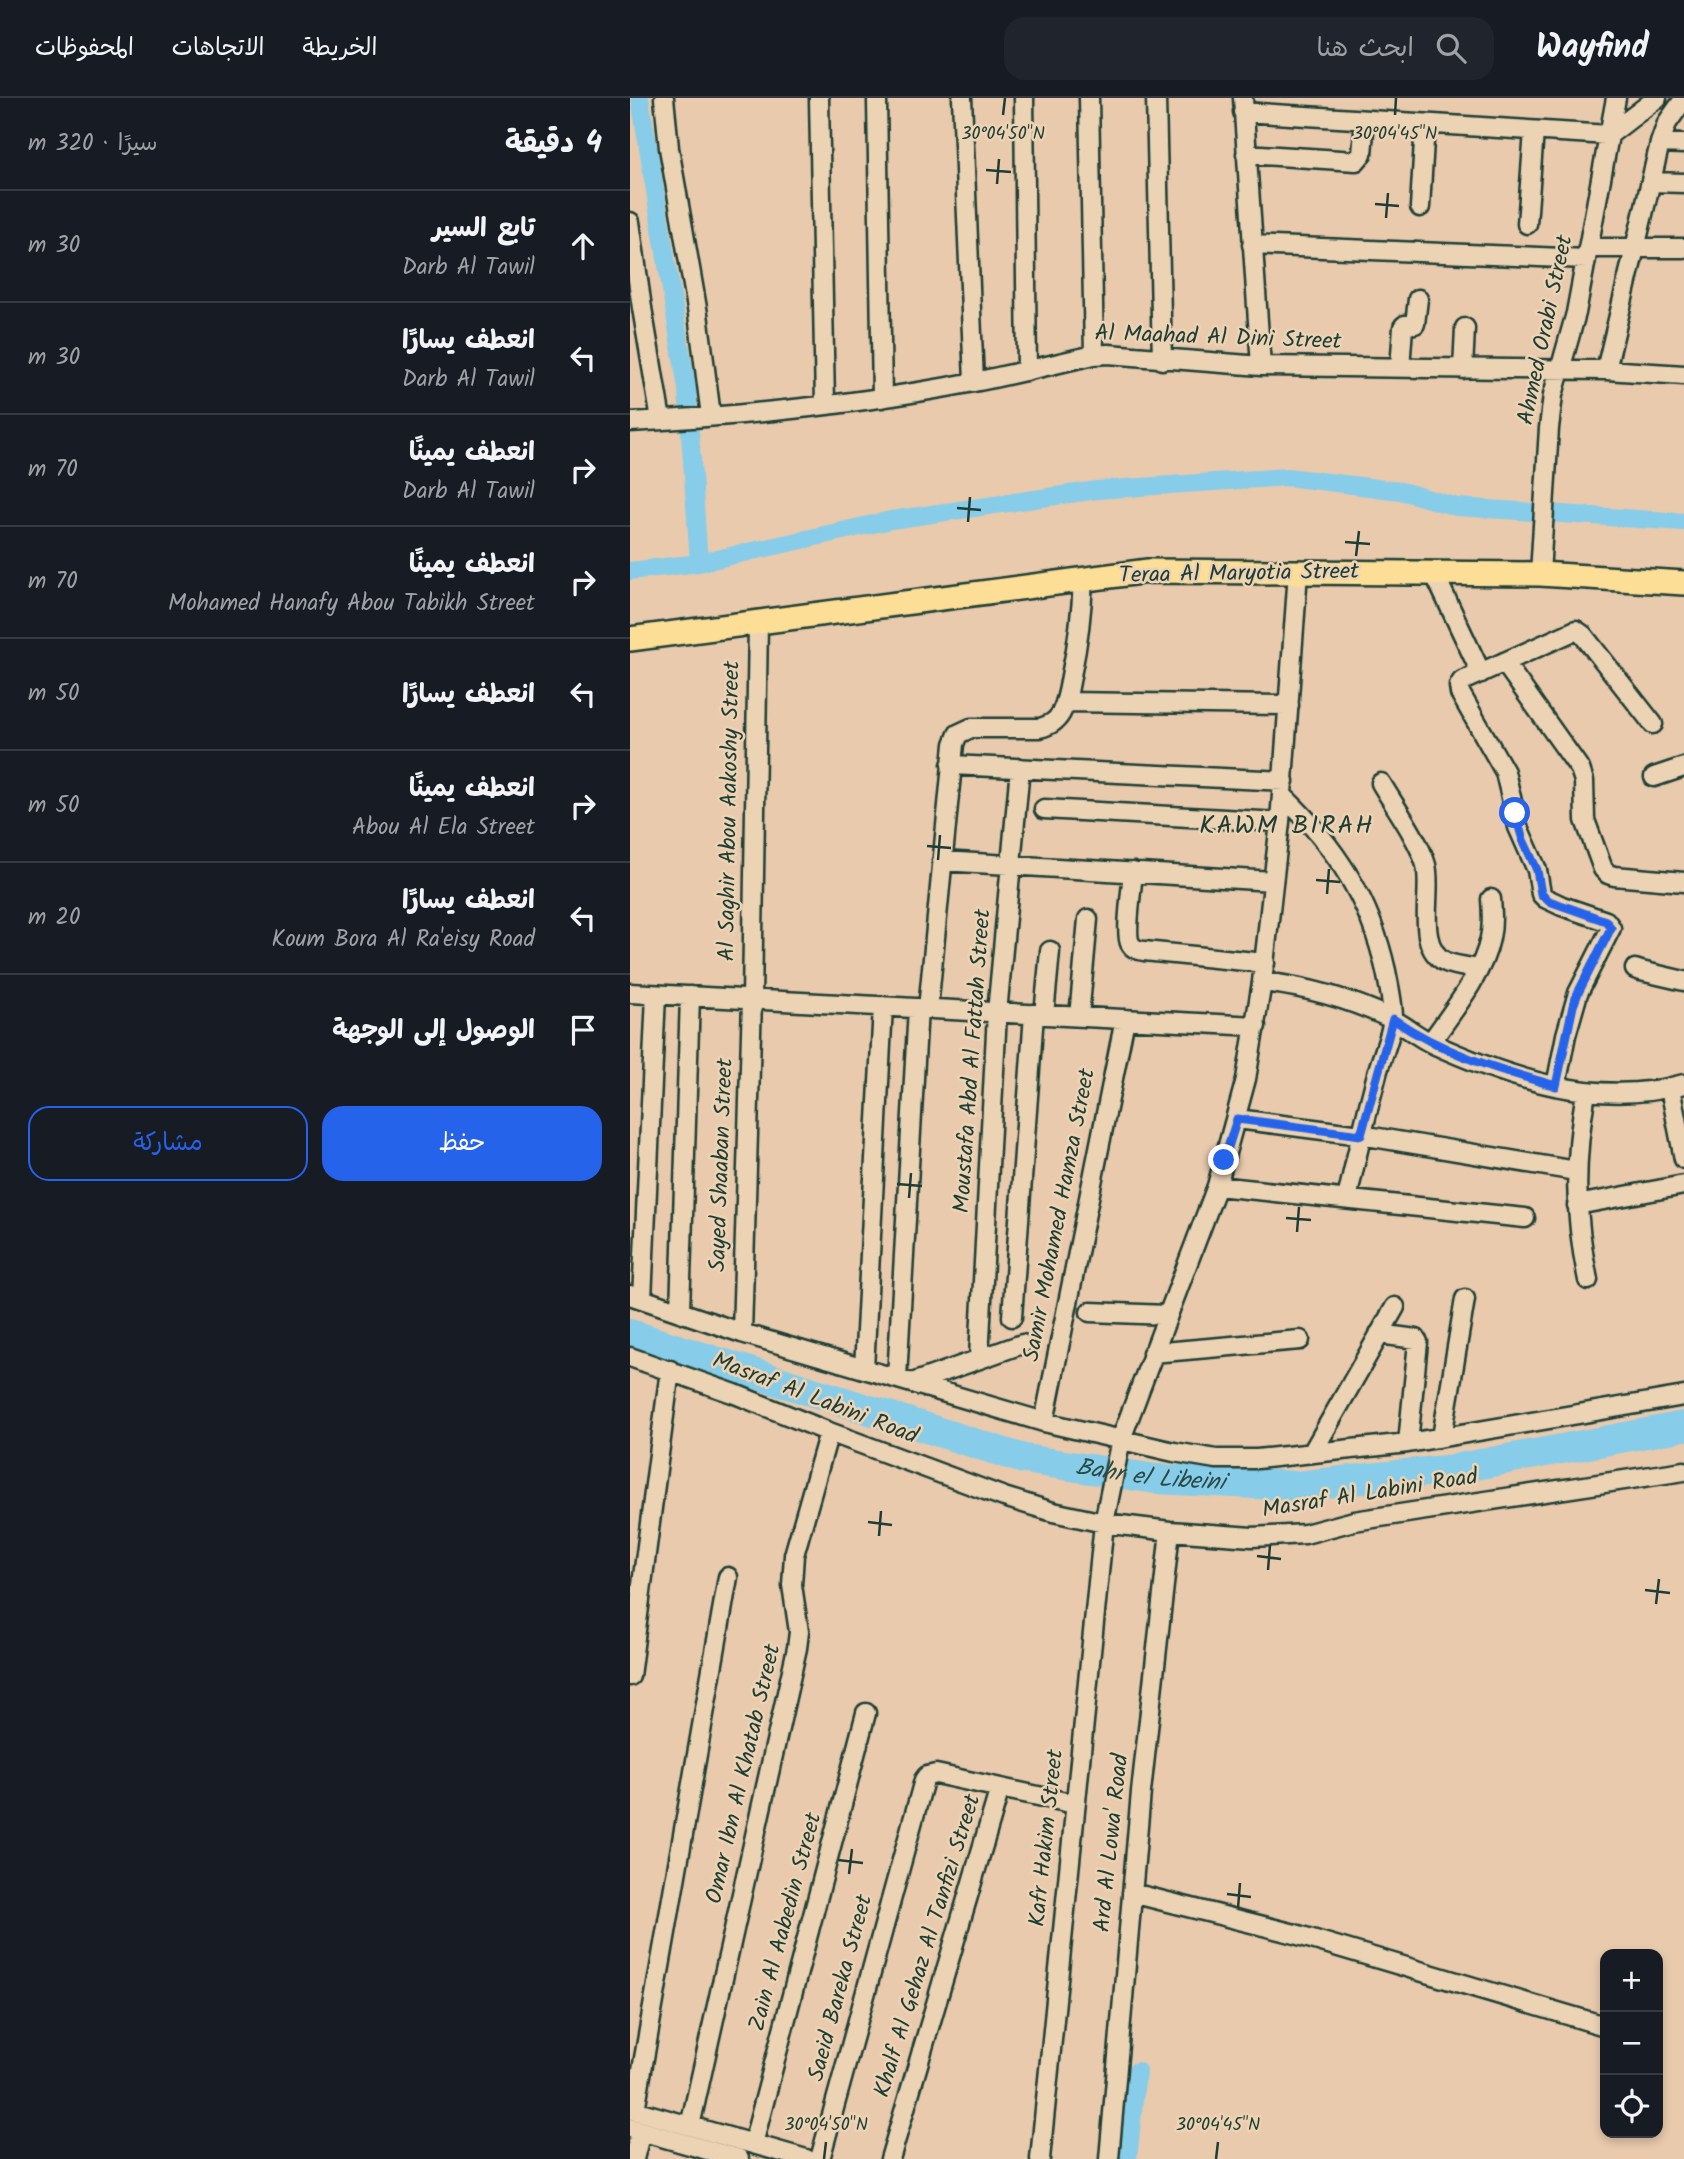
<!DOCTYPE html>
<html lang="ar">
<meta charset="utf-8">
<style>
:root{--surface:#171b24;--page:#20242c;--text:#f1f3f6;--muted:#9ea1a6;--line:#363941;--accent:#2563eb}
body{margin:0;font-family:Kalam,"Playpen Sans Arabic",sans-serif;background:var(--page);color:var(--text);direction:rtl}
.controls{position:absolute;right:21px;bottom:21px;display:grid;overflow:hidden;border-radius:14px;box-shadow:0 4px 10px #0003}
.controls button{width:63px;height:63px;display:grid;place-items:center;padding:0;border:0;border-bottom:2px solid var(--line);background:var(--surface);color:var(--text);font:35px sans-serif}
.stop{position:absolute;width:21px;height:21px;margin:-16px;border:5px solid #2563eb;border-radius:50%;background:#fff}
.stop.end{background:#2563eb;border-color:#fff;box-shadow:0 2px 7px #0008}
.list{margin:0;padding:0;list-style:none}
h2{display:flex;justify-content:space-between;align-items:center;height:91px;margin:0;padding:0 28px;font-size:30px}
h2 small{font-size:23px;font-weight:400;color:var(--muted)}
.list li{display:grid;grid-template-columns:46px 1fr auto;gap:21px;align-items:center;box-sizing:border-box;height:112px;padding:0 28px;border-top:2px solid var(--line)}
.list b{display:block;font-size:26px;white-space:nowrap}
.list p{margin:0;font-size:23px;white-space:nowrap;color:var(--muted)}
.list em{font-size:23px;font-style:normal;color:var(--muted)}
.actions{display:flex;gap:14px;padding:21px 28px}
.actions a{flex:1;padding:16px 0;border:2px solid var(--accent);border-radius:21px;text-align:center;font-size:24px;color:var(--accent)}
.actions .main{background:var(--accent);color:#fff}
.icon{flex:none;width:38px;height:38px;fill:none;stroke:currentColor;stroke-width:2;stroke-linecap:round;stroke-linejoin:round}
.map{position:relative;flex:none;width:1054px;height:2061px;overflow:hidden;direction:ltr}
header{display:flex;align-items:center;gap:42px;box-sizing:border-box;height:98px;padding:0 35px;background:var(--surface);border-bottom:2px solid var(--line)}
header strong{font-size:33px}
nav{display:flex;gap:38px;margin-inline-start:auto;font-size:24px}
.search{width:490px;height:63px;background:var(--page);display:flex;align-items:center;gap:18px;box-sizing:border-box;padding:0 24px;border-radius:21px;color:var(--muted);font-size:26px}
main{display:flex}
aside{flex:1;background:var(--surface)}
.map>svg:first-child{display:block}
.lines{fill:none;stroke-linecap:round;stroke-linejoin:round}
.canal{stroke:#87cce8;stroke-width:18}
.river{stroke:#87cce8;stroke-width:30}
.minor-casing{stroke:#1f3d34;stroke-width:23}
.major-casing{stroke:#1f3d34;stroke-width:28}
.minor{stroke:#ecd3b4;stroke-width:18}
.major{stroke:#fcde96;stroke-width:23}
.route{stroke:#2563eb;stroke-width:9}
.ticks{fill:none;stroke:#1f3d34;stroke-width:2.5}
.labels{text-anchor:middle;dominant-baseline:central;stroke-width:5;stroke-linejoin:round;paint-order:stroke}
.street-label{font-size:23px;fill:#1f3d34;stroke:#ecd3b4}
.water-label{font-size:24px;font-style:italic;fill:#294b46;stroke:#ecd3b4}
.quarter-label{font-size:26px;letter-spacing:2px;fill:#1f3d34;stroke:#ecd3b4}
.ticks-label{font-size:18px;text-anchor:middle;fill:#1f3d34;stroke:#ecd3b4;stroke-width:5;stroke-linejoin:round;paint-order:stroke}
</style>
<header>
<strong>Wayfind</strong>
<div class="search"><svg class="icon" aria-label="search" viewBox="0 0 24 24"><circle cx="10" cy="10" r="6"/><path d="M15 15l6 6"/></svg>ابحث هنا</div>
<nav><a>الخريطة</a><a>الاتجاهات</a><a>المحفوظات</a></nav>
</header>
<main>
<div class="map">
<svg width="1054" height="2061" viewBox="0 0 1054 2061">
<rect width="100%" height="100%" fill="#e9caad"/>
<filter id="ink" filterUnits="userSpaceOnUse"><feTurbulence type="fractalNoise" baseFrequency=".0143" numOctaves="2"/><feDisplacementMap in="SourceGraphic" scale="14" xChannelSelector="R" yChannelSelector="G"/><feConvolveMatrix kernelMatrix="1 2 1 2 8 2 1 2 1" color-interpolation-filters="sRGB"/></filter>
<g filter="url(#ink)">
<g class="lines">
<path class="canal" d="M10,0L57,291L69,465
M0,473L69,465L261,422L467,392L657,379L771,393L827,409L1054,424
M498,2061L507,1973"/>
<path class="river" id="s1" d="M0,1236L394,1361L526,1381L667,1388L824,1371L1054,1328"/>
<g class="minor-casing">
<path id="minor" d="M34,0L39,50L68,216L81,318
M189,0L195,306
M332,0L344,284
M394,0L397,273
M459,0L464,257
M526,0L532,262
M613,0L631,268
M247,3L252,300
M613,14L979,37L1027,0
M1030,45L1054,46
M616,56L726,63L732,56L735,22
M1021,84L1054,85
M790,109L795,26
M0,124L12,210L31,322
M897,126L904,33
M622,147L956,161
M958,150H1054
M770,270L773,229L775,227L785,226L788,201
M833,271L835,230
M976,272L1030,45L1037,25L1054,1
M0,324C115,318 231,306 344,284C384,276 424,266 464,257L478,256L631,268L976,272L1054,277
M804,475L851,575
M910,476L919,330L923,297L946,215L986,0
M874,564L950,671L954,683L955,722L973,771L978,776L984,778L1054,784
M436,604L659,607
M321,667L654,683
M1024,679L1054,669
M751,685C765,709 789,742 796,767C803,794 784,849 816,864C825,868 838,869 848,871
M652,697C705,747 740,801 756,873C759,888 763,905 763,920C762,936 751,960 747,976C736,1018 726,1059 717,1101
M414,711L650,724
M312,763L643,783
M503,774C502,788 495,835 500,845C503,851 508,852 514,853L635,865
M1005,871L1011,873L1054,883
M632,884C677,889 719,901 760,920C774,927 787,938 801,945C880,981 968,1010 1054,986
M0,895L626,928
M298,911L324,646L328,636L341,630H410C420,627 426,624 431,615C437,604 439,590 441,578C448,545 452,514 453,480
M414,917L420,853
M449,919L458,821
M801,944C822,914 853,876 860,840C863,827 862,814 861,801
M926,988L936,937L948,895L981,830L976,823L932,808L915,800L911,796L907,772L888,729L875,674L830,595L829,588L832,583L946,532L953,537L1023,626
M1040,990L1054,1061
M956,994C944,1063 944,1114 958,1182
M607,1021L731,1037L946,1073
M587,1088L895,1120
M947,1107L1054,1087
M0,1197L112,1235L414,1324L544,1354L586,1361H627L778,1345L1054,1298
M12,1201L26,897
M50,1213L60,898
M460,1214L537,1217
M382,1219L404,916
M112,1235L122,902L128,525
M749,1236L786,1241L788,1244L778,1345
M522,1255L670,1242
M0,1259L105,1296L199,1334L374,1399L423,1414L474,1425L540,1433L622,1439L675,1436L724,1423L1054,1373
M349,1260L367,915L390,670
M234,1271L253,908
M267,1280L288,910
M282,1285L392,1246
M414,1324L495,921
M812,1339L835,1201
M682,1355L765,1209
M0,1578L40,1272
M502,1795L665,1836L975,1928
M0,2011L176,2061
M5,2012L98,1479
M60,2028L167,1550L169,1534L162,1487L164,1457L199,1334
M0,2030L109,2061
M123,2046L236,1615
M4,2061L11,2033
M190,2061L294,1682L297,1678L306,1676L445,1706
M260,2061L370,1690
M410,2061L474,1425L491,1341L587,1088L616,981L632,884L650,724L668,474
M479,2061L511,1694L540,1433"/>
</g>
<g class="major-casing">
<path id="major" d="M0,541L518,473L910,476L1054,485"/>
</g>
<use href="#minor" class="minor"/>
<use href="#major" class="major"/>
</g>
</g>
<g class="lines" filter="url(#ink)">
<path class="route" d="M594,1062L607,1021L731,1037L763,921C812,955 869,972 926,988L943,908L948,895L981,830L976,823L919,803L911,796L907,772L893,742L885,715"/>
</g>
<path class="ticks" d="M373,17L375,0M765,17L766,0M356,72L381,74M367,86L369,61M745,106L769,108M756,120L758,95M327,410L351,412M338,424L340,399M715,444L740,446M726,458L729,433M297,748L321,750M308,762L310,737M686,782L710,784M697,796L699,771M267,1086L292,1088M279,1100L281,1075M656,1120L681,1122M667,1134L669,1109M238,1424L262,1427M249,1438L251,1413M627,1458L651,1461M638,1472L640,1447M1015,1492L1040,1495M1026,1506L1029,1481M208,1762L233,1765M219,1776L222,1751M597,1796L621,1799M608,1810L610,1785M194,2061L196,2044M586,2061L588,2044"/>
<g class="labels">
<g class="street-label">
<text transform="translate(916 232) rotate(-78)">Ahmed Orabi Street</text>
<text transform="translate(588 240) rotate(2)">Al Maahad Al Dini Street</text>
<text transform="translate(609 476) rotate(-1)">Teraa Al Maryotia Street</text>
<text transform="translate(100 713) rotate(-89)">Al Saghir Abou Aakoshy Street</text>
<text transform="translate(343 963) rotate(-86)">Moustafa Abd Al Fattah Street</text>
<text transform="translate(92 1067) rotate(-88)">Sayed Shaaban Street</text>
<text transform="translate(430 1117) rotate(-79)">Samir Mohamed Hamza Street</text>
<text transform="translate(185 1301) rotate(21)">Masraf Al Labini Road</text>
<text transform="translate(740 1396) rotate(-9)">Masraf Al Labini Road</text>
<text transform="translate(114 1676) rotate(-77)">Omar Ibn Al Khatab Street</text>
<text transform="translate(417 1740) rotate(-84)">Kafr Hakim Street</text>
<text transform="translate(482 1745) rotate(-84)">Ard Al Lowa' Road</text>
<text transform="translate(156 1824) rotate(-75)">Zain Al Aabedin Street</text>
<text transform="translate(298 1848) rotate(-73)">Khalf Al Gehaz Al Tanfizi Street</text>
<text transform="translate(211 1890) rotate(-75)">Saeid Bareka Street</text>
</g>
<g class="water-label">
<text stroke="none"><textPath href="#s1" startOffset="541">Bahr el Libeini</textPath></text>
</g>
<g class="quarter-label">
<text x="657" y="728">KAWM BIRAH</text>
</g>
</g>
<g class="ticks-label">
<text x="373" y="41">30°04'50"N</text>
<text x="765" y="41">30°04'45"N</text>
<text x="196" y="2032">30°04'50"N</text>
<text x="588" y="2032">30°04'45"N</text>
</g>
</svg>
<div class="controls">
<button>+</button>
<button>−</button>
<button><svg class="icon" aria-label="locate" viewBox="0 0 24 24"><circle cx="12" cy="12" r="6"/><path d="M12 2v4M12 18v4M2 12h4M18 12h4"/></svg></button>
</div>
<div class="stop" style="left:885px;top:715px"></div>
<div class="stop end" style="left:594px;top:1062px"></div>
</div>
<aside>
<h2>4 دقيقة<small>سيرًا · 320 m</small></h2>
<ul class="list">
<li><svg class="icon" aria-label="ahead" viewBox="0 0 24 24"><path d="M12 20V5M6 11l6-6 6 6"/></svg><div><b>تابع السير</b><p>Darb Al Tawil</p></div><em>30 m</em></li>
<li><svg class="icon" aria-label="left" viewBox="0 0 24 24"><path d="M17 20v-9H6M10 6l-5 5 5 5"/></svg><div><b>انعطف يسارًا</b><p>Darb Al Tawil</p></div><em>30 m</em></li>
<li><svg class="icon" aria-label="right" viewBox="0 0 24 24"><path d="M7 20v-9h11M14 6l5 5-5 5"/></svg><div><b>انعطف يمينًا</b><p>Darb Al Tawil</p></div><em>70 m</em></li>
<li><svg class="icon" aria-label="right" viewBox="0 0 24 24"><path d="M7 20v-9h11M14 6l5 5-5 5"/></svg><div><b>انعطف يمينًا</b><p>Mohamed Hanafy Abou Tabikh Street</p></div><em>70 m</em></li>
<li><svg class="icon" aria-label="left" viewBox="0 0 24 24"><path d="M17 20v-9H6M10 6l-5 5 5 5"/></svg><div><b>انعطف يسارًا</b></div><em>50 m</em></li>
<li><svg class="icon" aria-label="right" viewBox="0 0 24 24"><path d="M7 20v-9h11M14 6l5 5-5 5"/></svg><div><b>انعطف يمينًا</b><p>Abou Al Ela Street</p></div><em>50 m</em></li>
<li><svg class="icon" aria-label="left" viewBox="0 0 24 24"><path d="M17 20v-9H6M10 6l-5 5 5 5"/></svg><div><b>انعطف يسارًا</b><p>Koum Bora Al Ra'eisy Road</p></div><em>20 m</em></li>
<li><svg class="icon" aria-label="arrive" viewBox="0 0 24 24"><path d="M6 21V4h12l-3 4 3 4H6"/></svg><div><b>الوصول إلى الوجهة</b></div></li>
</ul>
<div class="actions"><a class="main">حفظ</a><a>مشاركة</a></div>
</aside>
</main>
